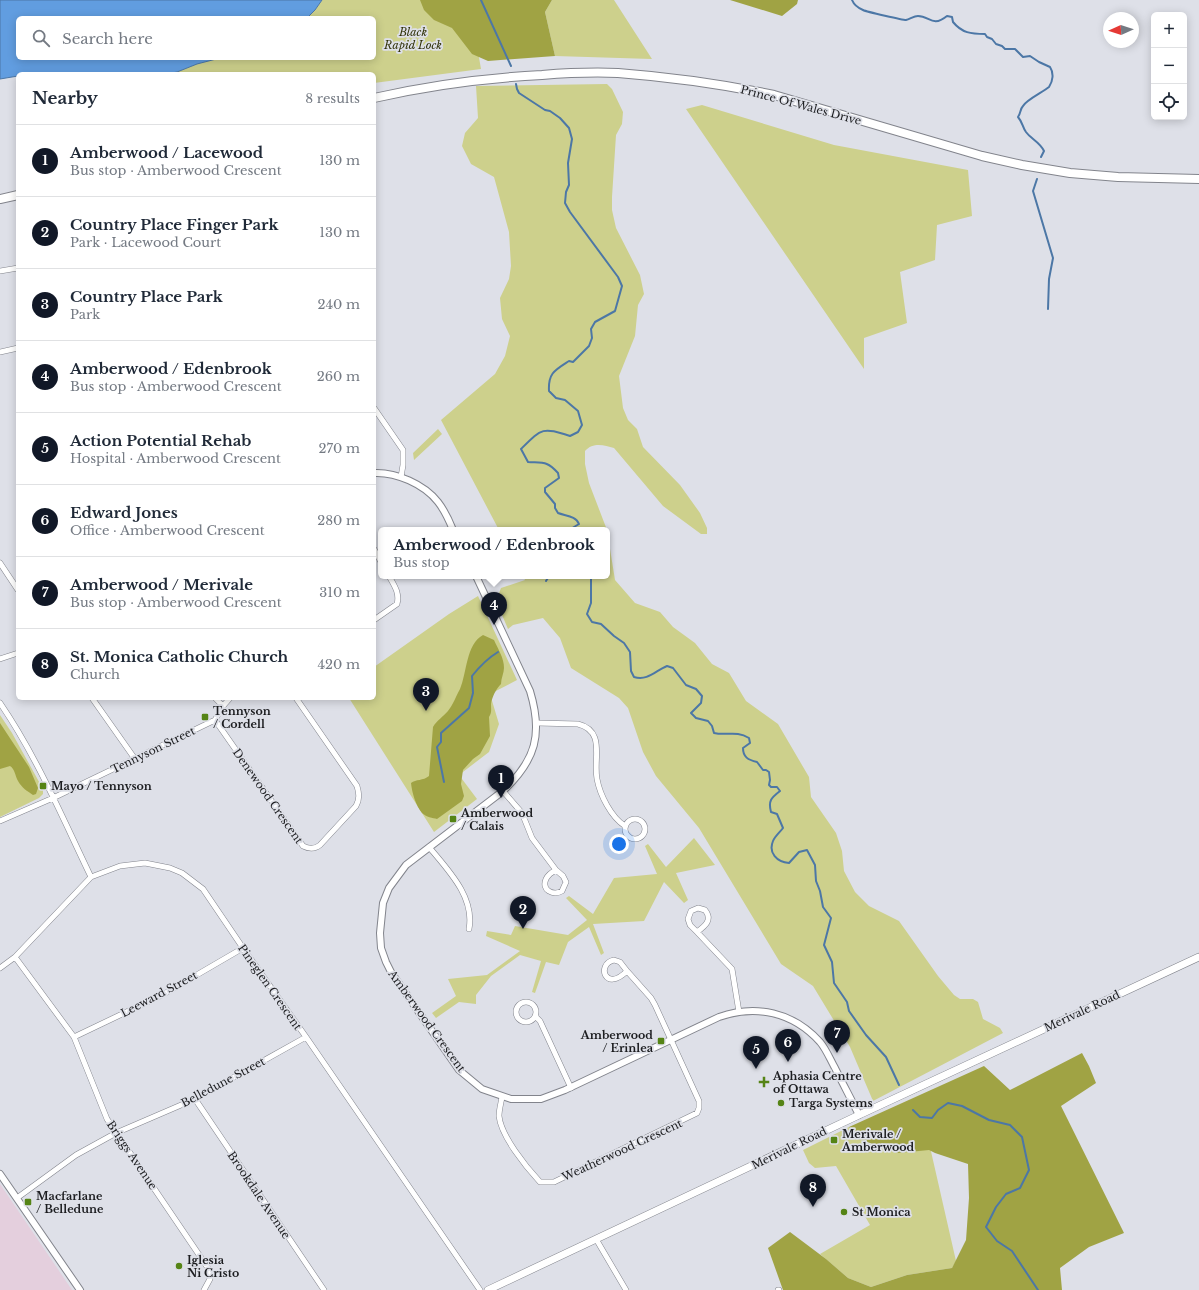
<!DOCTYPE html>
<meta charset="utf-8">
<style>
:root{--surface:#fff;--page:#f2f2f3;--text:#1f2937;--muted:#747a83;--line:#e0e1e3;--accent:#111827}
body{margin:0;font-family:"Libre Baskerville",serif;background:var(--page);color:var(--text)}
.controls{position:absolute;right:12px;top:12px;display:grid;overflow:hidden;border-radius:6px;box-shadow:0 2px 10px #0003}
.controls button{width:36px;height:36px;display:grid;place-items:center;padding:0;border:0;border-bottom:1px solid var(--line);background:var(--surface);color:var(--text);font:20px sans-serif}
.compass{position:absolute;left:1103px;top:12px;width:36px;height:36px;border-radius:50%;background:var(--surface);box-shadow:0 2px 10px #0003;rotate:267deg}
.you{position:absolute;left:619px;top:844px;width:14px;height:14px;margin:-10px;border:3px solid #fff;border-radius:50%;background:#1a73e8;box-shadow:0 0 0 6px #1a73e833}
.badge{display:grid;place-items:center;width:26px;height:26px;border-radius:50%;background:var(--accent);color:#fff;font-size:13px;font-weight:700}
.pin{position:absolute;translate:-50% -33px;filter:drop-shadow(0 1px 2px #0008)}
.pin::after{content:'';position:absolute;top:21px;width:14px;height:12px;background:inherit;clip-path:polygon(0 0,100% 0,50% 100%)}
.popup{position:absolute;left:378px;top:527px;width:232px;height:52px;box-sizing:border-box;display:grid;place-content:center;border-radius:6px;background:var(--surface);filter:drop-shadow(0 1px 3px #0005);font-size:13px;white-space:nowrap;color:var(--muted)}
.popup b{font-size:15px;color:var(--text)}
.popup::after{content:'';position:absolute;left:50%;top:100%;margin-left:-8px;border:8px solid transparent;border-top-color:var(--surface)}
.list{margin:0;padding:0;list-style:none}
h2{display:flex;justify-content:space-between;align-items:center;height:52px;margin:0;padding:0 16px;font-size:17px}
h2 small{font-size:13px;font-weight:400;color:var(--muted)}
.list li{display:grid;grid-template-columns:26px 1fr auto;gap:12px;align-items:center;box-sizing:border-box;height:72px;padding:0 16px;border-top:1px solid var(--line)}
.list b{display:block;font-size:15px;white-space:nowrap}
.list p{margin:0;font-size:13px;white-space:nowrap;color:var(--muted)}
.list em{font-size:13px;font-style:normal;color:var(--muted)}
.icon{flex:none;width:22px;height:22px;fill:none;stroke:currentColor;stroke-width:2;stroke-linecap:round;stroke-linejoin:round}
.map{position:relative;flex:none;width:1199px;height:1290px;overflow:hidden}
.search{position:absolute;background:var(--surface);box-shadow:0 2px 10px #0003;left:16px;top:16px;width:360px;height:44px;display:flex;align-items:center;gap:10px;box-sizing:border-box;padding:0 14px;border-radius:6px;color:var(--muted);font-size:15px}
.panel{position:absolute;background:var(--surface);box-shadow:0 2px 10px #0003;left:16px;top:72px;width:360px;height:628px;border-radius:6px}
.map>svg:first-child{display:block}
.industrial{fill:#e4cfdd}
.green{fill:#cdd08c}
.forest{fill:#a0a344}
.water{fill:#619de0;stroke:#4c77a6}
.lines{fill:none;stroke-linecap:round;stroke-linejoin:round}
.stream{stroke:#4c77a6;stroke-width:2}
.minor-casing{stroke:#82848c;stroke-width:6}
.tertiary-casing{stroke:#82848c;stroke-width:8}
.secondary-casing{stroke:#82848c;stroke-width:8}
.primary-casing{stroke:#82848c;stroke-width:10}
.minor{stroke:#fff;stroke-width:5}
.tertiary{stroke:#fff;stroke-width:6}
.secondary{stroke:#fff;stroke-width:7}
.primary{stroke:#fff;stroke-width:8}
.poi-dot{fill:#558415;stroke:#dee0e8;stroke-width:1.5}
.labels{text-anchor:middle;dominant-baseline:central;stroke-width:3.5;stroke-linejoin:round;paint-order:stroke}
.park-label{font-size:11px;font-style:italic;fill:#303107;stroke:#dee0e8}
.street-label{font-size:11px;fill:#1c1d20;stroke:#dee0e8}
.poi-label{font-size:11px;font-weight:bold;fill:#1c1d20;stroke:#dee0e8;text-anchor:start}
</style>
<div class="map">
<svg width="1199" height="1290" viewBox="0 0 1199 1290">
<rect width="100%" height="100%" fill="#dee0e8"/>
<path class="industrial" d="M0,1184L72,1290H0Z"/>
<path class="green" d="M322,0H469L481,69L374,83V74H166L177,72L197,64L220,58H374V18H307L315,10Z
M552,0H614L652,59L555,56L545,12Z
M607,84L612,89L623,112L622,124L616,135L612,197V210L616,228L640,275L644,294L638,305L635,336L619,376L623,408L628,420L637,429L643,447L680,485L700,513L707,528V534H701L663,506L614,448C604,445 593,442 585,451V464L589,483L607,530L615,580L635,603L660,612L673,627L695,643L712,664L729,673L746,701L778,724L809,777L811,797L836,833L842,851L844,871L855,892L869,906L899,921L938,976L954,995L960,999H973L978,1002L983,1019L1000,1028L1003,1033L873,1101L850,1047L813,986L781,964L699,828L656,776L643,752L628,708L619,698L571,668L560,638L543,618L513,625L508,629L496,601L501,588L525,580L523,576H607V530H499L441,420L495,374L505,356L510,336L502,319L500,298L509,279L511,266L509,232L494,177L471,164L462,146L465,133L478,118L476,86Z
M702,105L834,145L968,170L972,216L937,225L935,260L900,272L907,323L864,338V369L686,109Z
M438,429L442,434L414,460L413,453Z
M478,596L517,680L490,694L499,724L489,752L459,775L477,799L434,832L349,698H374V667L449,614Z
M0,715L12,733L43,789V794L39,798L0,817Z
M694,838L715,865L676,873L688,900L684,903L664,882L644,921L593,924L604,953L601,955L589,927L568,942L559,965L546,962L535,993L532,992L541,961L520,955L491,976L476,995V1004L459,1002L436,1018L432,1013L456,996L448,979L487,975L520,951L486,936L487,931L511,935L515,926L568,935L587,920L566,898L569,896L593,914L614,878L657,874L645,846L648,844L666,867Z
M849,1127L856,1138L879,1148L930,1147L956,1261L952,1268L907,1275L871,1287L848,1278L820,1254L870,1225L836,1166L815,1168L809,1163L803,1150Z"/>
<path class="forest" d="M420,0H552L545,12L555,56L488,61L472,54L452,28L434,20L424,10Z
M730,0H798L797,4L782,16Z
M483,635L494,640C498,649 504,658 504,668C504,673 501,678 501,684C496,689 492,697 491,704C491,709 492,713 489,717L490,736L480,754L473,759L463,770L461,784L464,796L462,801L437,819C433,818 426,817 422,813C416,806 412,793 411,783C416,779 423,781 429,776L433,727C437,720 443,717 448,711C453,705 456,696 460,689C467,673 466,644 483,635Z
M0,723L29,767L38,788L36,794L33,795C27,791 22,788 18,781C15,776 15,769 10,766L0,769Z
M1082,1053L1089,1066L1096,1083L1061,1106L1124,1233L1089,1247L1060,1268L1062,1290H783L768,1248L790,1232L826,1259L848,1278L871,1287L907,1275L952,1268L966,1240L969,1198L968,1164L935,1153L929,1150L898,1153L856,1138L849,1127L984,1066L1010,1090Z"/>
<path class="water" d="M0,0H322L315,10L307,18H18V58H220L197,64L177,72L166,74H18V76L0,79Z"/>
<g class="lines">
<path class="stream" d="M481,0L511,66
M852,0C854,5 858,8 863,10C867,12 903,20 906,20C910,19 914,16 918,16C930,16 932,28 947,16L952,17L953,22C962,33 971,34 985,34L987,37L992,39L996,44L1002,46L1005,49H1015L1023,57L1030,56L1039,62L1050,67C1054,73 1053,81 1049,87C1043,92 1026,100 1023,106C1020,109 1021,113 1018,117C1023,123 1022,126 1026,132C1031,139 1040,142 1044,151L1041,157
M516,84L517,89L519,93L545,110L550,111L560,118L569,128L572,139L568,163L569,185L566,192L565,203L570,212L618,277L622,286L615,311L595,322L591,329L592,338L589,346L573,362L569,361C555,370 548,373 549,391L556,398L565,400L578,411L582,425L578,432L570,436C542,427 542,428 521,449L528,462C544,463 547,461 558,473L559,478L545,488V492L555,504V508L558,513C566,516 576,516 579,524L569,530
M1037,179L1033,191L1053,258L1049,279L1048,309
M591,576V603L587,614L592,622L601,624L614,636L624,643L630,652L631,671L634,677C648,681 655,671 667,666L673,668L686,685L696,689L702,696L701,703L691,713L696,718L708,721L712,726L714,733C727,736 736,730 749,738L750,743L743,748C743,757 748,760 757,762L763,770H766L769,772L770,780L769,785L771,787H777L780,791C771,798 768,801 771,812L777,814L783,828C780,832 775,836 773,841C768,853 777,862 789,863L799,852L807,850L815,865L816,881L820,891L823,907L831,918L824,945L832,962L834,983L847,1002L849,1011L866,1035L886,1057L899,1085
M546,581L549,576
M444,782L437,747L441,742V733L469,708L473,693L472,676C480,666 488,658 498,652
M913,1110L920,1117L932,1118L938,1110L948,1103L962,1106L989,1120L1010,1125L1022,1137L1029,1170L1020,1188L1006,1194L996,1207L986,1227L997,1241L1012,1251L1038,1290"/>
<g class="minor-casing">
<path id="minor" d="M0,271L18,268
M0,352L18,348
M374,408L403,450V465L401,477
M374,549L381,562
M0,563L18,590
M374,620L397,604C400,593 394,585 389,576
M0,659L18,653
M92,698L135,759
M215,698L223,706
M0,703C37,757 63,819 91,877
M215,720L303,846C309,849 315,849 320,845L356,806C360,799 359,793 357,786L296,698
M537,723L578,724C606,731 593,759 597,779C600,795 611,817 625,826
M503,791L522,813L532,838L556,870
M625 829a10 10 0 1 1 20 0a10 10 0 1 1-20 0Z
M0,821L53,798L215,720L223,706L230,698
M429,847C448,870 475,897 469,929
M556,870L563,876L566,882L562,891C553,896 541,890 546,879C548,875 552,872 556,870Z
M698,908L705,910C713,920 705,926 697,932L690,925L688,919L691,911Z
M697,932L732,969L739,1012
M15,957L74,1037L107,1119L208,1268L210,1279L204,1290
M614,960L620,962L627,971C605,993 596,964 614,960Z
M0,968L15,957L91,877L120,866L145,863L170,868L182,873L203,889L243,948L306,1037L480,1290
M516 1012a10 10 0 1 1 20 0a10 10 0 1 1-20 0Z
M535,1016L540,1021L571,1088
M74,1037L164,994L243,948
M502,1097C501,1103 499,1110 499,1116C501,1136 526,1167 540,1182H554L697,1113L699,1108V1101L655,1005L651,998L627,971
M195,1099L324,1290
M17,1198L76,1155L116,1133L195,1099L306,1037
M596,1239L626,1290
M778,1290H779"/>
</g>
<g class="tertiary-casing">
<path id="tertiary" d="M374,473C396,472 424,484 438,502C445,511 449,520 453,530
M476,576L530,691C543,734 536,760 503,791L406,865L389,888L383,903L380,933L381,948L386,962L391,972L459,1070L482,1089L511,1099H541L565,1090L719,1017C756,1004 793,1012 820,1042C826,1049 830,1059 835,1068C843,1084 851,1099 859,1115
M0,1174L80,1290"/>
</g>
<g class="secondary-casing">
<path id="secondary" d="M488,1290L859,1115L1199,957"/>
</g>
<g class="primary-casing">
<path id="primary" d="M374,98C430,85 485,78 542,75C567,73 593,72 618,73C670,77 722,84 774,95L982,156L1022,165L1070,173L1118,177L1199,179
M0,199L18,195"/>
</g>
<use href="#minor" class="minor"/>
<use href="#tertiary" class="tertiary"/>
<use href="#secondary" class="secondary"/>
<use href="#primary" class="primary"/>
</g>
<g class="poi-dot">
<rect x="201" y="713" width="8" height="8" rx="2"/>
<rect x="39" y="782" width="8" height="8" rx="2"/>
<rect x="449" y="815" width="8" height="8" rx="2"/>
<rect x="657" y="1037" width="8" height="8" rx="2"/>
<path d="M762 1076h4v4h4v4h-4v4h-4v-4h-4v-4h4z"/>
<circle cx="781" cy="1103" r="4"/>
<rect x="830" y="1136" width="8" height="8" rx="2"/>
<rect x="24" y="1198" width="8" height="8" rx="2"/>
<circle cx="844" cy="1212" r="4"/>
<circle cx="179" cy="1266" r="4"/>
</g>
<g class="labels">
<g class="park-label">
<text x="413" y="32">Black<tspan x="413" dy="13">Rapid Lock</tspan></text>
</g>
<g class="street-label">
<text transform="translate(801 105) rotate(15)">Prince Of Wales Drive</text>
<text transform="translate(153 750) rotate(-26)">Tennyson Street</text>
<text transform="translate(268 796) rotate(55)">Denewood Crescent</text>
<text transform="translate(270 987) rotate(55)">Pineglen Crescent</text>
<text transform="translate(159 994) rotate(-28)">Leeward Street</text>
<text transform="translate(1082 1011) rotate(-25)">Merivale Road</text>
<text transform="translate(427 1021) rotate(54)">Amberwood Crescent</text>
<text transform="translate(223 1082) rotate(-28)">Belledune Street</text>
<text transform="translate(789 1148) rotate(-26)">Merivale Road</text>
<text transform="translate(622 1150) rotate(-25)">Weatherwood Crescent</text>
<text transform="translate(132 1155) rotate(56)">Briggs Avenue</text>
<text transform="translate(259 1195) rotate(56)">Brookdale Avenue</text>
</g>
<g class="poi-label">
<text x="213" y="711">Tennyson<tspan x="213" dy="13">/ Cordell</tspan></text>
<text x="51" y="786">Mayo / Tennyson</text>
<text x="461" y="813">Amberwood<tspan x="461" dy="13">/ Calais</tspan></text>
<text x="653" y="1035" text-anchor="end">Amberwood<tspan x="653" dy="13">/ Erinlea</tspan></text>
<text x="773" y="1076">Aphasia Centre<tspan x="773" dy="13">of Ottawa</tspan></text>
<text x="789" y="1103">Targa Systems</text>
<text x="842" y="1134">Merivale /<tspan x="842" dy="13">Amberwood</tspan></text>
<text x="36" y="1196">Macfarlane<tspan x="36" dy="13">/ Belledune</tspan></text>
<text x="852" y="1212">St Monica</text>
<text x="187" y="1260">Iglesia<tspan x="187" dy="13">Ni Cristo</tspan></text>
</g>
</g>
</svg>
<div class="controls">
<button>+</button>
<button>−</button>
<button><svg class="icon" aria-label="locate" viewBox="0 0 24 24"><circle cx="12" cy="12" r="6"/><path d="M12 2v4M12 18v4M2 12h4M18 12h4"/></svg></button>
</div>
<svg class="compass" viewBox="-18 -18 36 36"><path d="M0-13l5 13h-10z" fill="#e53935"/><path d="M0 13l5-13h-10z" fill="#747a83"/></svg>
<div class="you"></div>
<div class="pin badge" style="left:501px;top:798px">1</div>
<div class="pin badge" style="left:523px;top:929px">2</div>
<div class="pin badge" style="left:426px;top:711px">3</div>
<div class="pin badge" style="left:494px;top:625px">4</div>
<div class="popup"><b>Amberwood / Edenbrook</b>Bus stop</div>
<div class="pin badge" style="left:756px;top:1069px">5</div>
<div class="pin badge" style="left:788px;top:1062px">6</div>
<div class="pin badge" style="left:837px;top:1053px">7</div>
<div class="pin badge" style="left:813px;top:1207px">8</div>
<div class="search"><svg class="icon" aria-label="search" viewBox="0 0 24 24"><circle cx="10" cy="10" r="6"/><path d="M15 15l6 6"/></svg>Search here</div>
<section class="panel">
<h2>Nearby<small>8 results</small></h2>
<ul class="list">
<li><span class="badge">1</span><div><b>Amberwood / Lacewood</b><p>Bus stop · Amberwood Crescent</p></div><em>130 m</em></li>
<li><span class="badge">2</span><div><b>Country Place Finger Park</b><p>Park · Lacewood Court</p></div><em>130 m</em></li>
<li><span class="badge">3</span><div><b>Country Place Park</b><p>Park</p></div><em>240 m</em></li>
<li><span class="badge">4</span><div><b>Amberwood / Edenbrook</b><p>Bus stop · Amberwood Crescent</p></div><em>260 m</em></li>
<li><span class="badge">5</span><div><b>Action Potential Rehab</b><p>Hospital · Amberwood Crescent</p></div><em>270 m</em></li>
<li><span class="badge">6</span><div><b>Edward Jones</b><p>Office · Amberwood Crescent</p></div><em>280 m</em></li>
<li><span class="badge">7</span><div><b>Amberwood / Merivale</b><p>Bus stop · Amberwood Crescent</p></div><em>310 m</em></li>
<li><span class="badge">8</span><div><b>St. Monica Catholic Church</b><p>Church</p></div><em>420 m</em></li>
</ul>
</section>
</div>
